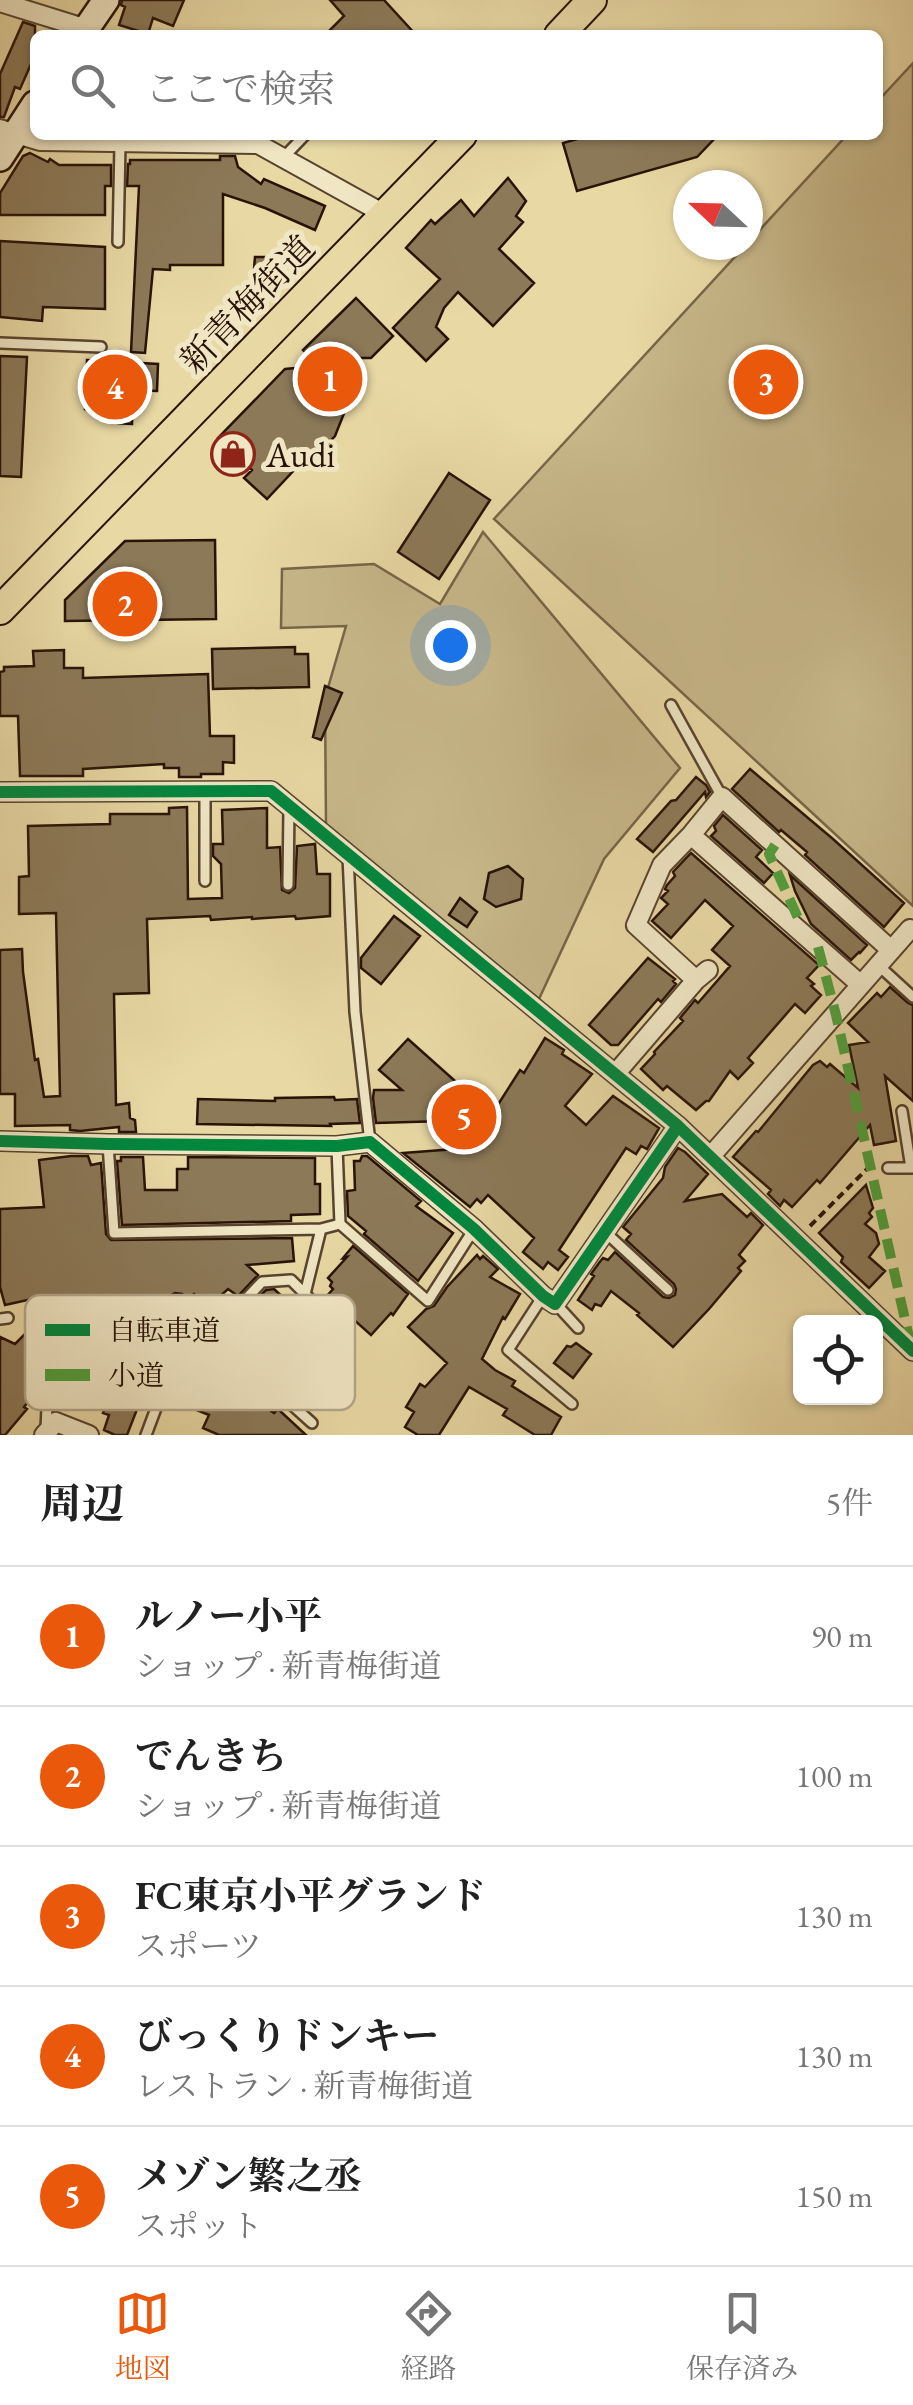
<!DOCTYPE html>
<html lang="ja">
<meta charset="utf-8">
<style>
:root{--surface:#fff;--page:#f2f2f2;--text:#222;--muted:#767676;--line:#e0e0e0;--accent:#ea580c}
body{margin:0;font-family:"EB Garamond","Noto Serif JP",serif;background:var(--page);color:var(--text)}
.controls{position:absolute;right:30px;bottom:30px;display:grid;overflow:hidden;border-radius:15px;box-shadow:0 2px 8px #0004}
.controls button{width:90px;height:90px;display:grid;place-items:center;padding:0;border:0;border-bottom:2px solid var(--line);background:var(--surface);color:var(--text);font:50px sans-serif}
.compass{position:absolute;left:673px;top:170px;width:90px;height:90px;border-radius:50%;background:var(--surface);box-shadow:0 2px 8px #0004;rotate:292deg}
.you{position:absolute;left:450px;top:645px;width:35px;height:35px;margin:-25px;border:8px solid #fff;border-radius:50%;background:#1a73e8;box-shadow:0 0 0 15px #1a73e833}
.badge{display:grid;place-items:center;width:65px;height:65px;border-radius:50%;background:var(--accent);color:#fff;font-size:32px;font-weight:700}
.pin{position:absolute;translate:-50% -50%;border:5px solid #fff;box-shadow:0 2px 10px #0006}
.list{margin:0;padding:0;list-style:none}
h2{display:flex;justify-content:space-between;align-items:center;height:130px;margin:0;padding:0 40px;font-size:42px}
h2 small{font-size:32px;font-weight:400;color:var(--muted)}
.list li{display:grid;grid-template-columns:65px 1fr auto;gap:30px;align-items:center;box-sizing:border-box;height:140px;padding:0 40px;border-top:2px solid var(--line)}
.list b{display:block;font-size:38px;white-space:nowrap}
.list p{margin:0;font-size:32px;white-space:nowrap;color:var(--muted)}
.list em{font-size:32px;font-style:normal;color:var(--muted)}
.icon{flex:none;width:55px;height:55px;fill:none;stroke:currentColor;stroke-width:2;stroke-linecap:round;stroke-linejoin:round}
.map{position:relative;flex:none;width:913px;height:1435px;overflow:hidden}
.search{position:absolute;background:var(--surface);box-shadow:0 2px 8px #0004;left:30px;right:30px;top:30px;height:110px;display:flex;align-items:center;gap:25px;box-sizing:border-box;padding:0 35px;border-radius:15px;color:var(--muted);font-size:38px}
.sheet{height:830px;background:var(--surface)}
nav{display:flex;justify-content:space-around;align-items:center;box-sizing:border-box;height:140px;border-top:2px solid var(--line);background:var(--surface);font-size:28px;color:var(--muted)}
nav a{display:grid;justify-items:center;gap:5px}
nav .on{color:var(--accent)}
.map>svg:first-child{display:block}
.green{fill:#c7b789;stroke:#786548;stroke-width:2.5}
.building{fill:#8c7958;stroke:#281306;stroke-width:2.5}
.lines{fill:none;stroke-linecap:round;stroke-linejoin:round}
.lane-casing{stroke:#58442e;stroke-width:14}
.street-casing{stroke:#58442e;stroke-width:22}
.secondary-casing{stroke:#281306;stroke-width:30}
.primary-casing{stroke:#281306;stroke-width:32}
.path{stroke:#281306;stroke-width:4;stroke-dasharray:8 5;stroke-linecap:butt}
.lane{stroke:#f0e6c4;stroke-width:9}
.street{stroke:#f0e6c4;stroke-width:18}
.secondary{stroke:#f0e6c4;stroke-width:25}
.primary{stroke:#e8d8a4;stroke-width:28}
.quiet{stroke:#51a03d;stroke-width:10;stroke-dasharray:20 10;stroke-linecap:butt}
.cycleway-casing{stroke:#f0e6c4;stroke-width:19}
.cycleway{stroke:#00873e;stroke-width:12}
.labels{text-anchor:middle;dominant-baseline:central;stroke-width:10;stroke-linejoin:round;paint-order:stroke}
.street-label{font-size:35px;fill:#281306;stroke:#f0e6c4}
.poi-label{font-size:35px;fill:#281306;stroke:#f0e6c4;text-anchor:start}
.key{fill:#f0e6c4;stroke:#b4a78b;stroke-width:2.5}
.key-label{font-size:28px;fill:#281306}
</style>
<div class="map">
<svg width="913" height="1435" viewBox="0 0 913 1435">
<rect width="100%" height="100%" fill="#e8d8a4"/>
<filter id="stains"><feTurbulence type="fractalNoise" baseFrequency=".002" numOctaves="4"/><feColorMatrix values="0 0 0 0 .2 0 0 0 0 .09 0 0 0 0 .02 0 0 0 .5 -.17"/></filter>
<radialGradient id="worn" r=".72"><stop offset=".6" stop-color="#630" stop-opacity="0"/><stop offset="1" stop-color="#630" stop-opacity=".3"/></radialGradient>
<path class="green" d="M913,63V906L494,519L847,135H878V101Z
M483,532L680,768L604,859L539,999L326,826L325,698L346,626L281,628L282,569L374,564L440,604Z"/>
<path class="building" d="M122,0H184L173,26L153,18L148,34L119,25L125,7L121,5Z
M330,0H384L416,35H325L344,16Z
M23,22L35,26V55L20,89L15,87L4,117H0V74Z
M591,135H718L697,157L577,191L563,143Z
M30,153L48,162L50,159L59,165H111V186H105V215H0V193L23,156Z
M220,156H235L238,167L261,184L264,179L325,206L315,230L265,208L223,194V265H170V270L153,269L145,353L131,352L139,186H127L128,164H130V160H220Z
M508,178L526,201L516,216L523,222L499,249L534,283L493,326L458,292L444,308L436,327L448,339L426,361L393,328L440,279L406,248L431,220L435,224L461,200L474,216Z
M0,241L105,247V309L43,307L42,321L0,317Z
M255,257H274L273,279L267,286L253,281Z
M356,298L393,336L371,358H360V373L335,436L303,470L299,465L267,499L244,478L252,470L218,438L285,369L318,366L303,350Z
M0,356L27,357L21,477L0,476Z
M87,360L158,364L157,391L133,390L132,424L112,423V411L85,409Z
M449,473L490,500L439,579L398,552Z
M215,540L216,619L65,621V600L125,541Z
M295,647V654H308L309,687L213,689L212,649Z
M64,650V668H83V678L208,674L210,736H234V763L223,762V774H201V777H179V768H164V764L83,769V776H20L18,716H0V672L4,671V667L34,666L33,651Z
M325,686L342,693L321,740L313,737Z
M750,769L833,839L904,903L884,927L805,855L807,852L781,830L779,832L732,789Z
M696,777L706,785L710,792L706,797L705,792L653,852L637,839L671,801L676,800Z
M187,807L188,899L222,898L221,864L213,856V844H223L222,810L267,808V848L280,847L282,890L289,893L295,888L297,846L315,844L317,874H330V916L296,919L295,916L252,919V917L211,920L210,916L147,919L149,993L114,994L116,1105L129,1103L130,1118L135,1120L136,1132H119V1127L80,1131L70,1130V1125L15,1126V1094H0V950L22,949L23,972L35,1060L38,1059L44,1097L60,1096L56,913L19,914V877L29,876L28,826L110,824V814H169V808Z
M723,815L762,850L756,857L773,873L764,883L711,836L716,831L714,826Z
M691,853L819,965L807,978L814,984L811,986L821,995L805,1013L795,1004L748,1058L753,1063L738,1079L730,1071L709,1101H706L696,1110L667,1086L663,1090L641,1069L655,1054L654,1052L683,1021L680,1018L695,1000L698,1003L730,966L712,950L733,926L705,900L671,938L652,921L668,904L661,898L668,891L665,889L667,885L675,876L673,872Z
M508,866L523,879L521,899L496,907L484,899L489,873Z
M790,875L867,945L860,953L859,952L851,960L811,924L795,891Z
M460,898L477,912L467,927L449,915Z
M394,916L420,936L381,984L361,968V958Z
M648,958L675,979L673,981L676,984L661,1002L658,999L618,1045H611L589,1025Z
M890,987L908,1003L913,1005V1101L885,1076L896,1141L874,1145L870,1125L820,1183L817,1180L792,1207L784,1200L780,1206L768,1194L771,1190L733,1157L756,1131L758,1132L813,1065L820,1061L827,1067L830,1064L858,1088L849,1045L868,1042L848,1023L877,993L881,997Z
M545,1038L564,1050L562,1054L592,1074L565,1106L586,1125L613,1096L659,1128L647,1149L641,1146L636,1154L626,1148L559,1250L568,1257L558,1270L548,1262L543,1269L523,1252L534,1238L488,1195L481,1203L477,1199L470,1207L403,1153L481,1147L480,1120L376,1123L373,1098L374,1090H402L379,1070L408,1039L492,1114L520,1070L524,1073Z
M334,1097L335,1100L357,1099L360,1123L330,1124L331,1126L197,1124L198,1099L275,1101V1098Z
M678,1148L685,1152L708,1174L685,1201L722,1194L747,1217L751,1213L763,1225L739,1255L745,1261L738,1268L741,1271L709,1309L673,1347L637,1315L639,1313L611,1291L601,1306L595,1304L592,1310L578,1300L594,1276L591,1274L599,1263L603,1258L608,1260L615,1252L663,1297L669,1298L675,1295L676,1289L674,1284L626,1240L631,1234L623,1227L663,1178L665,1167Z
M71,1156H88L91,1165L101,1163L106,1234L111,1240L292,1238L294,1261L247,1265L258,1275L238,1296L228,1289L209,1306L194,1294L188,1300L182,1294L175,1293L170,1296L169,1303L187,1326L218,1354L215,1357L250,1391L248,1394L274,1413L278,1409L306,1435H219L203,1428L209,1415L162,1396L174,1366L120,1345L105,1380L143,1394L127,1435H115L104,1430L109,1415L103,1413L107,1403L64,1385L85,1331L84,1325L77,1321L69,1326L59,1354L43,1347L27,1386L36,1393L24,1407L27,1409L5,1435H0V1337L15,1344L26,1333L41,1297L5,1305L0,1287V1209L44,1207L39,1160Z
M362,1156H367L421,1201L416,1206L453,1233L418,1281L364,1234L366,1231L348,1216L347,1191L355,1190L354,1161H360Z
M121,1157H143L145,1190H177V1169H188V1157L315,1158V1184H320V1214L291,1215V1221L122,1225L117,1161H121Z
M866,1185L873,1208L869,1213L872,1217L865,1224L876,1233L879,1244L869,1257L885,1271L869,1288L841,1262L843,1257L819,1233Z
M353,1246L408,1294L393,1315L391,1313L371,1335L327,1296L333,1289L330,1286L332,1282L328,1278L347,1257L343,1258Z
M477,1255L480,1259L483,1256L498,1269L490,1277L520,1294L505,1319L503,1317L482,1359L495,1370L515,1381L512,1386L561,1417L551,1435H535L503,1415L507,1409L469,1387L439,1435H418L405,1427L414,1412L406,1407L420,1384L425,1387L447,1363L408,1327L426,1309L434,1306L447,1287Z
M274,1289L313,1325L292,1346L295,1348L280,1366L241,1329L258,1312L250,1306L266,1290Z
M576,1343L591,1354L573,1378L554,1363L567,1346L571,1347Z"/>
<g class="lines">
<g class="lane-casing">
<path id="lane" d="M283,158L305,135
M118,242L120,144
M0,343L101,347
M671,705L722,797
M348,856L355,1012L370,1142
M205,881V791
M288,885L289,808
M878,965L913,997
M902,1111L911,1168
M108,1144L114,1233L321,1229L340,1224L337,1147
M888,1168H913
M340,1224L428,1301L474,1229
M604,1231L668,1290
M543,1296L508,1350L572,1404
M177,1301L312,1423
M556,1304L578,1328
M0,1319L8,1318
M212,1335L262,1282L291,1280L305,1294
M283,1396L341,1331L305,1294L321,1229
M46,1430L47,1406L77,1329
M146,1435L158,1403"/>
</g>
<g class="street-casing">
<path id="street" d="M0,2L87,29
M0,129L40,141L258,144L386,215
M0,792L271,791L678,1126L913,1351
M691,835L861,985
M696,980L636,925L662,865L691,835L722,797L891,950
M616,1073L696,980L708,970
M0,1141L108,1144L337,1146L370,1142L474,1229L543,1296L555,1304L678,1126
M710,1157L910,929
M44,1435L56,1422L89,1435"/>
</g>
<g class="secondary-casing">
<path id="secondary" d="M82,35L106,0
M0,158L35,104"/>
</g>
<g class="primary-casing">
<path id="primary" d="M559,35L592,0
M0,610L462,135"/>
</g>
<path class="path" d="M810,1226L870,1166"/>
<use href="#lane" class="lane"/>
<use href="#street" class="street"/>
<use href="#secondary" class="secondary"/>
<use href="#primary" class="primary"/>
<path class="quiet" d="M775,845L769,854L798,918L794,926
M818,947L836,1015L911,1346"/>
<g class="cycleway-casing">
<path id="cycleway" d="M0,792L271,791L678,1126L913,1351
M0,1141L108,1144L337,1146L370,1142L474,1229L543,1296L555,1304L678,1126"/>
</g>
<use href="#cycleway" class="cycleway"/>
</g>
<defs>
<g id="shop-ring" transform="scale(2.25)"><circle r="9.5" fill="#f0e6c4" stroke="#8f2418" stroke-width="1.5"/><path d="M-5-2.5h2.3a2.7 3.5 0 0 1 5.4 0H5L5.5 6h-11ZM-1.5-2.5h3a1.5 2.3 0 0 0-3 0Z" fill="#8f2418"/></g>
</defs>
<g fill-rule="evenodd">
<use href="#shop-ring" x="233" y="454"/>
</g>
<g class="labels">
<g class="street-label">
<text transform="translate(247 304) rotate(-46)">新青梅街道</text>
</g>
<g class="poi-label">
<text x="266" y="454">Audi</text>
</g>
</g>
<rect x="25" y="1295" width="330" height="115" rx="15" class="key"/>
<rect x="45" y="1324" width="45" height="12" fill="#00873e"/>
<rect x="45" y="1369" width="45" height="12" fill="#51a03d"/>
<g class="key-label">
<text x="108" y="1340">自転車道</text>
<text x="108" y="1385">小道</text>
</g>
<rect width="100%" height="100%" filter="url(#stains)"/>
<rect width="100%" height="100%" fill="url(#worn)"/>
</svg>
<div class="controls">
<button><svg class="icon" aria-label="locate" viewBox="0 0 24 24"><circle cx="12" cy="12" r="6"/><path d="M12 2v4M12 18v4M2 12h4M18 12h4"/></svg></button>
</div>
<svg class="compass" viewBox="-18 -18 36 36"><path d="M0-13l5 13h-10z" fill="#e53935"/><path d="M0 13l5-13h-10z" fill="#767676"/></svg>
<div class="you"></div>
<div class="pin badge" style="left:330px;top:379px">1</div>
<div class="pin badge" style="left:125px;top:604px">2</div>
<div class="pin badge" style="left:766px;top:382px">3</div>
<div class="pin badge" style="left:115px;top:387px">4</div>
<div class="pin badge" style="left:464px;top:1117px">5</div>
<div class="search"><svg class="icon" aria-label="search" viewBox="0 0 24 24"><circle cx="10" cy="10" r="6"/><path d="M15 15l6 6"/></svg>ここで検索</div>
</div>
<section class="sheet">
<h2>周辺<small>5件</small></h2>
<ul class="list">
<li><span class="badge">1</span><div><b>ルノー小平</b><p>ショップ · 新青梅街道</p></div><em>90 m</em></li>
<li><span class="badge">2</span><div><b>でんきち</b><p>ショップ · 新青梅街道</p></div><em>100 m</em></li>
<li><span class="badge">3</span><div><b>FC東京小平グランド</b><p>スポーツ</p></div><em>130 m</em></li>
<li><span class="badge">4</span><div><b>びっくりドンキー</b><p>レストラン · 新青梅街道</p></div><em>130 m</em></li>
<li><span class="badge">5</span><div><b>メゾン繁之丞</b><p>スポット</p></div><em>150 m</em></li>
</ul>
</section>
<nav>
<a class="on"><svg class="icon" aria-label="map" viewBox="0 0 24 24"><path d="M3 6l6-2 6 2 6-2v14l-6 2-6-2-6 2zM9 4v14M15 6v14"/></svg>地図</a>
<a><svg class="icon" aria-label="directions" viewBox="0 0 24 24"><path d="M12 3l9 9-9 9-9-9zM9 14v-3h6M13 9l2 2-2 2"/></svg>経路</a>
<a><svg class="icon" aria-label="saved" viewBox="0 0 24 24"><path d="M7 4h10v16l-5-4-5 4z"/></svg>保存済み</a>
</nav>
